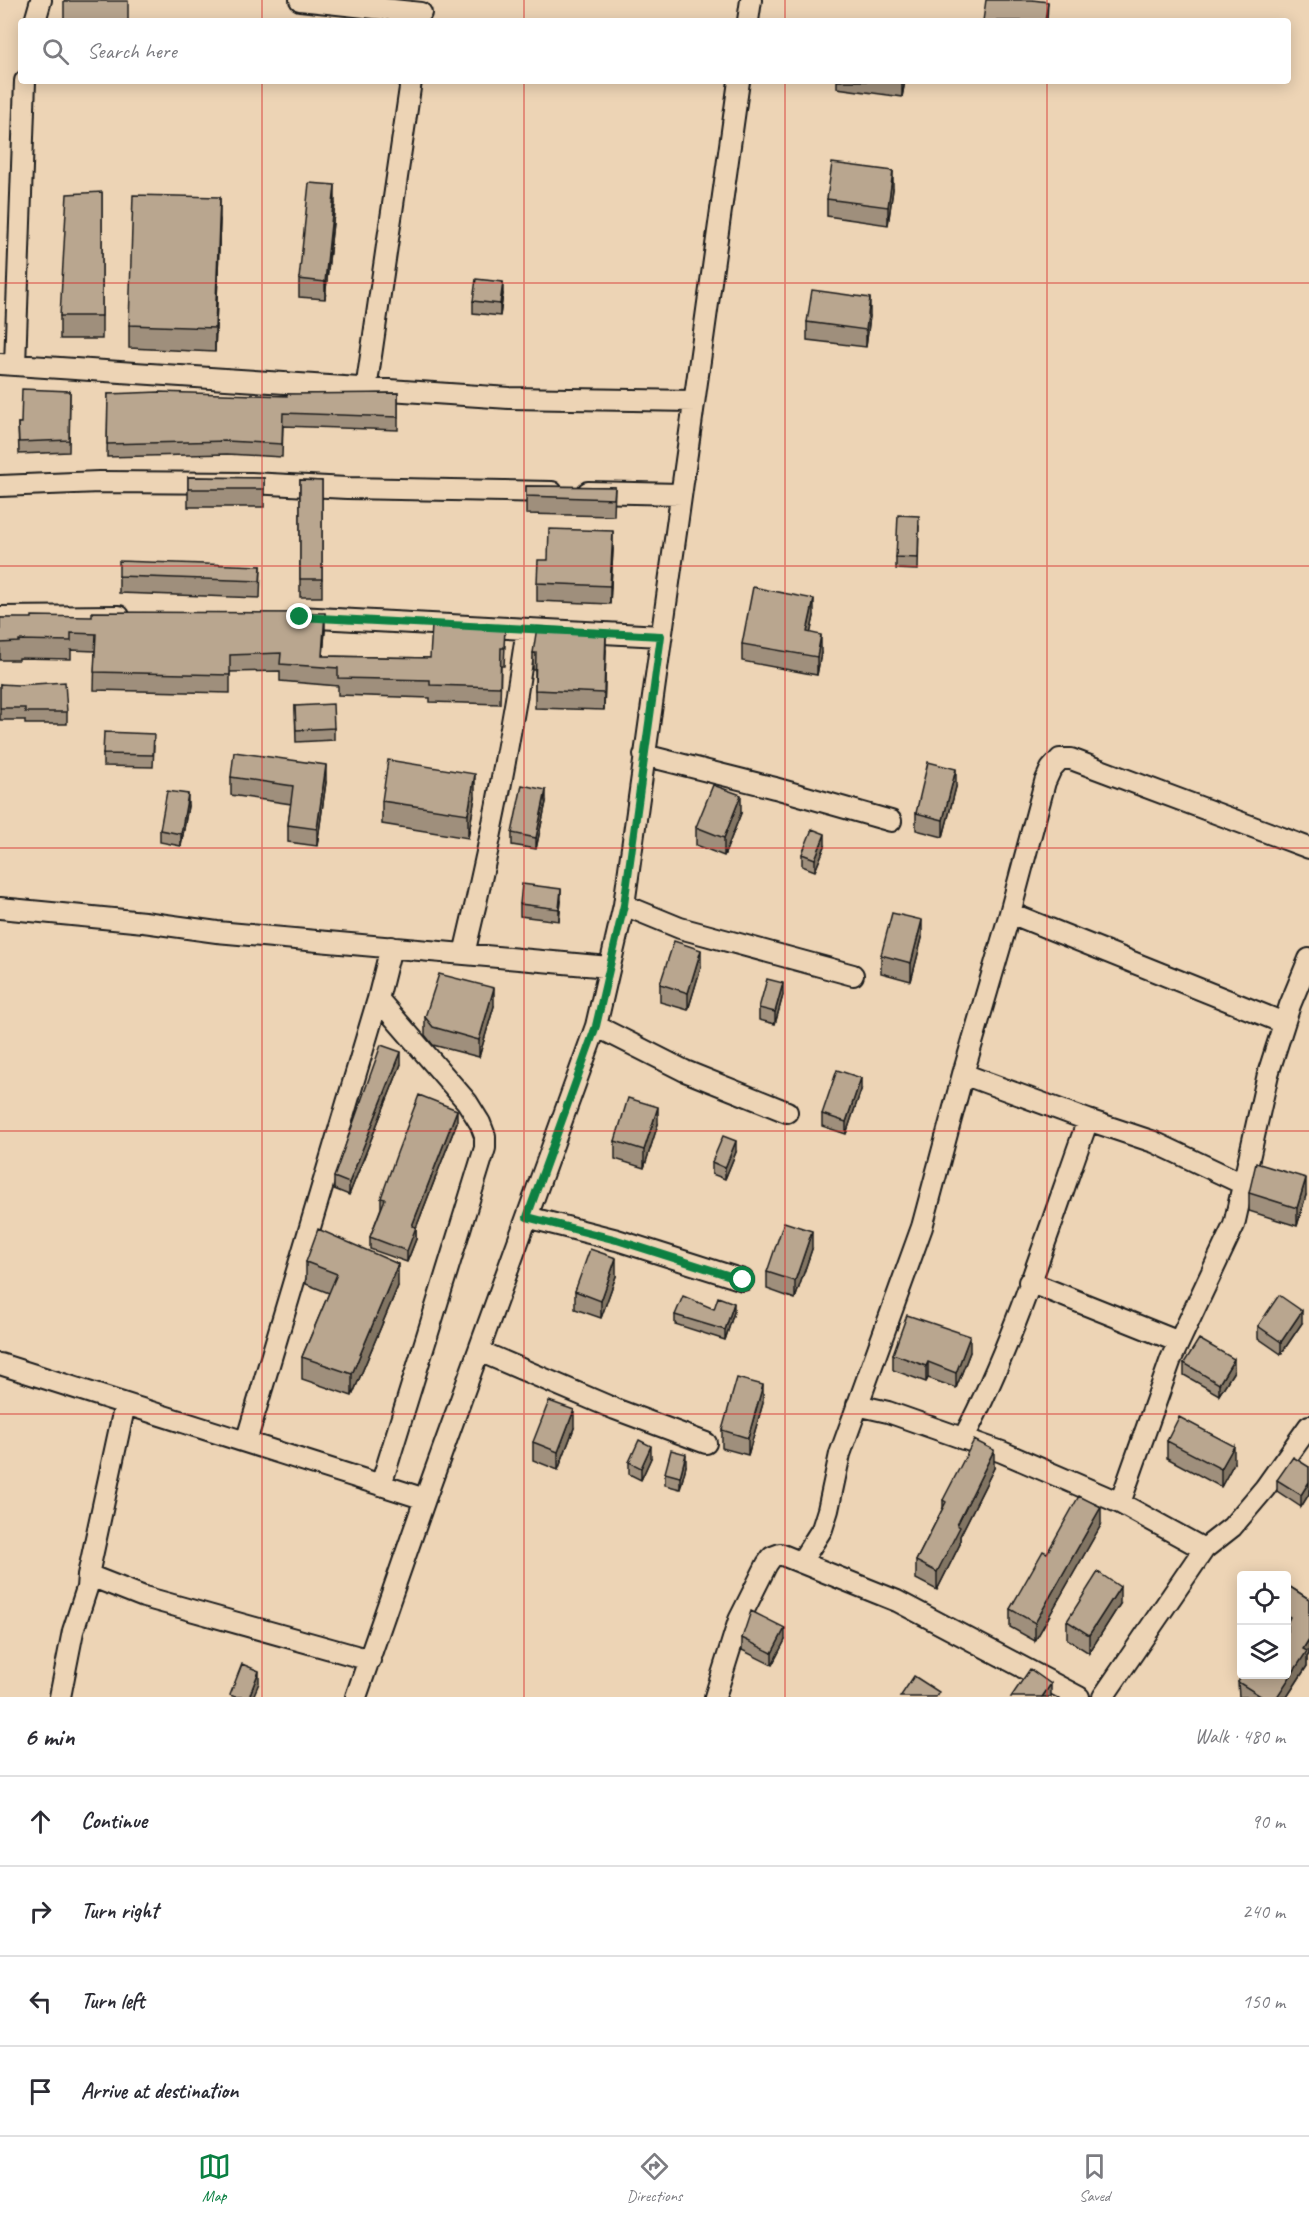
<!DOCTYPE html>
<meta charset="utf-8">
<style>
:root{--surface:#fff;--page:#f2f2f3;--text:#2b2b33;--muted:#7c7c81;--line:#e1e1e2;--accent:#0b8043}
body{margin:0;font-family:Caveat,sans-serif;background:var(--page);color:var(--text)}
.controls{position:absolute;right:18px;bottom:18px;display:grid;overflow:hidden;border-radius:6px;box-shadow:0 3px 15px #0003}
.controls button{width:54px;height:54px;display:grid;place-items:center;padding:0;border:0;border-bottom:2px solid var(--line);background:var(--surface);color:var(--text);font:30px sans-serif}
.stop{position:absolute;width:18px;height:18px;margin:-14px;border:4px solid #0b8043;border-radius:50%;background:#fff}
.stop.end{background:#0b8043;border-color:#fff;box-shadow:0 2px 6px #0008}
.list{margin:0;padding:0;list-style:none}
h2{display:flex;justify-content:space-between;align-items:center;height:78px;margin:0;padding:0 24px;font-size:26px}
h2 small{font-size:20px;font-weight:400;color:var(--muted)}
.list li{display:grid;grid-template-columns:39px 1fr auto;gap:18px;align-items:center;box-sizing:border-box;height:90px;padding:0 24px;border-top:2px solid var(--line)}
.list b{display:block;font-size:22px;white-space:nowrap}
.list em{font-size:20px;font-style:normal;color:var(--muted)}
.icon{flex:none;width:33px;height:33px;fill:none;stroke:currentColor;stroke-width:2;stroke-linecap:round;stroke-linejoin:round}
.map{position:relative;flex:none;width:1309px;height:1697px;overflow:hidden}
.search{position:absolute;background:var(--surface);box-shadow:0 3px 15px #0003;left:18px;right:18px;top:18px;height:66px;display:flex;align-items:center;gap:15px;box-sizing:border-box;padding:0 21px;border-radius:6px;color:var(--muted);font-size:22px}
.sheet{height:438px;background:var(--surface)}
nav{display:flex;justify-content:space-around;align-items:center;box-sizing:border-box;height:84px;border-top:2px solid var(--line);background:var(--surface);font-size:16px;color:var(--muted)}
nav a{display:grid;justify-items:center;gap:3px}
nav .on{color:var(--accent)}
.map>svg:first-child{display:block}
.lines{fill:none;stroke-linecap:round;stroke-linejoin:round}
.street-casing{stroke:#1c1c1c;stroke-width:24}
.street{stroke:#edd4b5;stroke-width:20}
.wall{fill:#9f8f7b;stroke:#1c1c1c;stroke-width:1.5}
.shaded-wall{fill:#827464;stroke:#1c1c1c;stroke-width:1.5}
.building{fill:#b9a68f;stroke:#1c1c1c;stroke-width:1.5}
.route{stroke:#0b8043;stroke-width:8}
.grid{fill:none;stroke:#d62828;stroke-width:1.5;stroke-opacity:0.55}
</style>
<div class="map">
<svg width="1309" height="1697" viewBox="0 0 1309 1697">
<rect width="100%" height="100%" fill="#edd4b5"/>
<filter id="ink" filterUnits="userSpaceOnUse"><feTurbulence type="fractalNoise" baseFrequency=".0167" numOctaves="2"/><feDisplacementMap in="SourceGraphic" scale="12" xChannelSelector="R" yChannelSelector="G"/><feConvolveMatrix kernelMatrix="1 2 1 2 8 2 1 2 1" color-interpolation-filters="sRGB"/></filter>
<g filter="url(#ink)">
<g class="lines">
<g class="street-casing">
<path id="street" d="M300,0L421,13
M35,21L41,0
M748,21L751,0
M0,364L509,398L694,401
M15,365L25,81
M366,390L411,81
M0,486L99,482L251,483L347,488L552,492
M588,492L681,494
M0,617L119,616
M298,617L661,636
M644,755L775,788L891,821
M624,905L680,928L853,975
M0,908L144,922L217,932L609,967
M1010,913L1284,1023
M464,954C490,846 511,739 527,629
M378,999L467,1102L480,1123L485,1136V1148L381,1485
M596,1026L685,1071L787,1112
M963,1074L1088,1120L1154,1142L1243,1184
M527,1217L617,1240L743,1280
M1029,1282L1179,1342
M479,1351L615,1409L706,1443
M0,1364L425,1499
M857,1405L888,1412L1002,1452L1120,1503L1204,1549
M963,1439C1015,1341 1050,1225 1088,1120
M246,1442L378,999L391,947
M1120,1503L1171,1359L1234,1225L1268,1074L1290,1005L1309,959
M801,1562L822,1529L828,1510L840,1454L922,1227L963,1074L1010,913L1045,782L1051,769L1060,759H1071L1309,848
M88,1575L144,1597L370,1660
M60,1697L73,1631L87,1588L88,1575L125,1404
M356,1697L425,1499L596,1026L624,905L739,81
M715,1697L739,1620L767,1564L772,1557L780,1554L897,1601L1079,1697
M1103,1697L1204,1549L1232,1527L1265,1488L1309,1426"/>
</g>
<use href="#street" class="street"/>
</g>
<path class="wall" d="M837,81H905L902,97L837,88Z
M893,189L888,225L827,216V199Z
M102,192V339H60V316Z
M335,203L325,299L299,297V279Z
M220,220L215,352L129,348V325Z
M503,294L500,316L473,313V301Z
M870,316L866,347L807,340V322Z
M70,391L69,452L19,454L18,423H21Z
M398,393V430L283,426L282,457L227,454L107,457L108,394L287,396Z
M188,477L264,478V507H188Z
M300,480L322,481V597H300Z
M526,486L615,487L614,516L526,514Z
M919,527L918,570L896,569V557Z
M613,549L610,604L537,601V583L548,560Z
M261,566L260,598L119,593V576Z
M814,616L810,633L821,653L817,675L742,661V644Z
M0,618L325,630L323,656L430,658L505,646L504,666H501L500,704L430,702V698L338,695V686L280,681V671L230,672V693L94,690L95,651L71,650V659L19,658V660H0Z
M606,650L604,710L535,708V670H533V653Z
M0,684L67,712V724H25V720H0Z
M295,706L334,728V740L296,742Z
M154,746L153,767L103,766V754Z
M231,777L326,782L317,846L288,842V825L291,804L231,795Z
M956,787L943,837L916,830V813Z
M475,797L468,838L382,824V801Z
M546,802L536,849L512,845V833Z
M188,806L181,846L160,842V830Z
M741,813L724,856L696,845V827Z
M825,846L815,871L802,866V854Z
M561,901L559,921L520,916V904Z
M922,938L911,981L881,973V955Z
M701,967L688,1010L660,1002V984Z
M783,995L775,1024L759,1020V1008Z
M494,1006L479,1057L433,1045L425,1035V1017Z
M401,1064L349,1195L334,1189V1177Z
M861,1090L846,1134L822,1126V1114Z
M457,1122L416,1228V1239L407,1262L370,1249V1237L381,1208V1198Z
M658,1124L644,1168L615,1159V1141Z
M736,1152L725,1179L712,1174V1162Z
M1249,1193L1306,1195L1297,1226L1249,1211Z
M812,1249L795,1299L767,1289V1272Z
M306,1262L398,1286L352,1396L302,1379V1357L329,1293L306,1284Z
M616,1276L601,1318L575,1309V1291Z
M714,1309L734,1312L725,1340L675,1324V1315Z
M1302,1323L1281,1354L1258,1338V1326Z
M970,1352L956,1388L928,1378L926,1382L893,1370V1354Z
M1184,1363L1234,1371L1219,1395L1184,1375Z
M763,1403L748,1455L722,1448V1430Z
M574,1428L558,1470L533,1460V1442Z
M1167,1441L1234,1463L1221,1487L1167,1458Z
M651,1458L641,1480L629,1474V1462Z
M686,1466L680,1489L665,1485V1473Z
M1309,1467V1494L1301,1507L1277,1491V1480Z
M994,1468L960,1536V1544L937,1590L916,1579V1561L943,1508V1500Z
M1101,1525L1035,1641L1010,1627V1609L1047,1553Z
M1287,1585L1309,1599V1654L1307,1657V1666L1287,1697H1239L1238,1682L1287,1674Z
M1120,1604L1089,1653L1067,1639V1621Z
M742,1638L785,1640L772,1665L742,1650Z"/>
<path class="shaded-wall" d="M1048,2L1047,21H1045Z
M902,81H905L902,97Z
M893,171V189L888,225V207Z
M335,185V203L325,299V282Z
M220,197V220L215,352V328Z
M503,282V294L500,316V304Z
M870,298V316L866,347V330Z
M613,531V549L610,604V586Z
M814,599V616L807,650V632Z
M325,613V630L322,667V656Z
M606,632V650L604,710V693Z
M821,635V653L817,675V657Z
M326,765V782L317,846V829Z
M956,769V787L943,837V820Z
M475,774V797L468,838V814Z
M546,790V802L536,849V838Z
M188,794V806L181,846V834Z
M741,795V813L724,856V838Z
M825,834V846L815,871V859Z
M561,889V901L559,921V909Z
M922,920V938L911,981V963Z
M701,950V967L688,1010V993Z
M783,983V995L775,1024V1012Z
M494,988V1006L479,1057V1040Z
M401,1052V1064L349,1195V1183Z
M861,1078V1090L846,1134V1122Z
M658,1107V1124L644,1168V1150Z
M457,1110V1122L416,1228V1239L407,1262V1251L412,1226Z
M736,1141V1152L725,1179V1168Z
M1306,1178V1195L1297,1226V1208Z
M812,1231V1249L795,1299V1281Z
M616,1258V1276L601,1318V1301Z
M398,1264V1286L352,1396V1374Z
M734,1303V1312L725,1340V1330Z
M1302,1311V1323L1281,1354V1342Z
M970,1336V1352L956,1388V1373Z
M1234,1359V1371L1219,1395V1384Z
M928,1362V1378L926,1382V1366Z
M763,1385V1403L748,1455V1438Z
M574,1410V1428L558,1470V1452Z
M651,1446V1458L641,1480V1468Z
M1234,1446V1463L1221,1487V1469Z
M994,1450V1468L960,1536V1544L937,1590V1572L957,1525Z
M686,1454V1466L680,1489V1477Z
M1309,1482V1494L1301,1507V1495Z
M1101,1507V1525L1035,1641V1623Z
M1120,1587V1604L1089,1653V1635Z
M785,1628V1640L772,1665V1653Z
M1309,1639V1654L1307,1657V1666L1287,1697H1277L1303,1649Z
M259,1671V1683L253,1697H249Z
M1051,1684V1697H1042Z"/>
<path class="building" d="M986,0H1032L1048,2L1045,21H983Z
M64,1H128V21H64Z
M832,163L893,171L888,207L827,199Z
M309,183L335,185L325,282L299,279Z
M102,192V316H60L67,194Z
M133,195L220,197L215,328L129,325Z
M476,279L503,282L500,304L473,301Z
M812,290L870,298L866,330L807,322Z
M22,389L70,391L69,440L19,442L18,423H21Z
M159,392L287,396V394L398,393V417L283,413L282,444L227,441L107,444L108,394Z
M188,477L264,478V489H188Z
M300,480L322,481V579H300Z
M526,486L615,487L614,499L526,496Z
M898,515L919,516L918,558L896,557Z
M549,529L613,531L610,586L537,583L538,560H548Z
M119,561L261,566L260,581L119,576Z
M753,587L814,599L807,632L821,635L817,657L742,644Z
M92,612L325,613L322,656L430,658L432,625L505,628L504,648H501L500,687L430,685V680L338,678V668L280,664L281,653L230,655V675L94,672L96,634L71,633V641L19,640V642L0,643V618H32V616L92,617Z
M537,627L606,632L604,693L535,690L536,653H533Z
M65,682L67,712H25V708H0V684L18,685Z
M333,704L334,728L296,730L295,706Z
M104,732L154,734L153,755L103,754Z
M234,752L326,765L317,829L288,825L293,786L231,777Z
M388,760L475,774L468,814L382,801Z
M928,762L956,769L943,820L916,813Z
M522,785L546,790L536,838L512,833Z
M713,785L741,795L724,838L696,827Z
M167,791L188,794L181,834L160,830Z
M812,829L825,834L815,859L802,854Z
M522,884L561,889L559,909L520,904Z
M892,913L922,920L911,963L881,955Z
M674,941L701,950L688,993L660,984Z
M439,974L494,988L479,1040L433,1027L425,1017Z
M767,979L783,983L775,1012L759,1008Z
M381,1045L401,1052L349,1183L334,1177Z
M837,1070L861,1078L846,1122L822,1114Z
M419,1095L457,1110L412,1226L416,1227L407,1251L370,1237L385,1199L381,1198L397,1153Z
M628,1098L658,1107L644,1150L615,1141Z
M723,1136L736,1141L725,1168L712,1162Z
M1256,1163L1306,1178L1297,1208L1249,1193Z
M784,1222L812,1231L795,1281L767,1272Z
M318,1229L398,1264L352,1374L302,1357L337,1274L306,1262Z
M590,1249L616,1258L601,1301L575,1291Z
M1279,1295L1302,1311L1281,1342L1258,1326Z
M683,1296L714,1309L718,1297L734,1303L725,1330L675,1315Z
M907,1315L970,1336L956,1373L928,1362L926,1366L893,1354Z
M1199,1339L1234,1359L1219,1384L1184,1363Z
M737,1378L763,1385L748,1438L722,1430Z
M549,1401L574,1410L558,1452L533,1442Z
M1179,1417L1234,1446L1221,1469L1167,1441Z
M639,1440L651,1446L641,1468L629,1462Z
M974,1440L994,1450L957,1525L960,1527L937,1572L916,1561L946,1502L943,1500Z
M671,1450L686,1454L680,1477L665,1473Z
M1293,1457L1309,1467V1482L1301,1495L1277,1480Z
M1079,1496L1101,1507L1035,1623L1010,1609L1043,1551L1047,1553Z
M1098,1572L1120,1587L1089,1635L1067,1621Z
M1287,1585L1309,1599V1639L1303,1649L1307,1651L1277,1697H1262L1238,1682L1243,1674H1287V1623L1290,1617L1287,1615Z
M751,1611L785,1628L772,1653L742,1638Z
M242,1664L259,1671L249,1697H235L230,1695Z
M1030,1669L1051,1684L1042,1697H1011Z
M914,1676L939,1692L936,1697H900Z"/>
</g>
<g class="lines" filter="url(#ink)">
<path class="route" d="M300,617L661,636L624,905L596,1026L527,1217L617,1240L743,1280"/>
</g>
<path class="grid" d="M262,0V21M524,0V21M785,0V21M1047,0V21M262,81V1697M524,81V1697M785,81V1697M1047,81V1697M0,283H1309M0,566H1309M0,848H1309M0,1131H1309M0,1414H1309"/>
</svg>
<div class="controls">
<button><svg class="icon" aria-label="locate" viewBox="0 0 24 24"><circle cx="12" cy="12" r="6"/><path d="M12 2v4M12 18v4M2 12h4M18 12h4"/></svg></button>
<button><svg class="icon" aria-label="layers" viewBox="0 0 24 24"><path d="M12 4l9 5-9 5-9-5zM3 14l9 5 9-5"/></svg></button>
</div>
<div class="stop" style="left:743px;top:1280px"></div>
<div class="stop end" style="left:300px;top:617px"></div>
<div class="search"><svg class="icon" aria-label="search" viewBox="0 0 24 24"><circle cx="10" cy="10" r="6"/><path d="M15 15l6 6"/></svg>Search here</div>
</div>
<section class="sheet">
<h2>6 min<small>Walk · 480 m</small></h2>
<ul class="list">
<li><svg class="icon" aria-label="ahead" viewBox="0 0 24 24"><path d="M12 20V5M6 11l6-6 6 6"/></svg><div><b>Continue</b></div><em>90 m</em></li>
<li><svg class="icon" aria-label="right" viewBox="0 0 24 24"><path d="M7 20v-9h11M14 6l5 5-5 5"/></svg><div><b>Turn right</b></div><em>240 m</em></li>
<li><svg class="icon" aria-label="left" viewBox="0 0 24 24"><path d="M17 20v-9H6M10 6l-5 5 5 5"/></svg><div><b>Turn left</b></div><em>150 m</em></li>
<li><svg class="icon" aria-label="arrive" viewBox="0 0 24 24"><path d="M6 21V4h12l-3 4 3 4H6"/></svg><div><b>Arrive at destination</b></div></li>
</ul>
</section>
<nav>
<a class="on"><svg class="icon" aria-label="map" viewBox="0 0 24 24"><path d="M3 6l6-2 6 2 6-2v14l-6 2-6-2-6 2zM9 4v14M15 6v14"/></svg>Map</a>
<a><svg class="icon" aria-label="directions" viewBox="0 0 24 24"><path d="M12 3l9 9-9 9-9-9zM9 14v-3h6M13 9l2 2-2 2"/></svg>Directions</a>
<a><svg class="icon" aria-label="saved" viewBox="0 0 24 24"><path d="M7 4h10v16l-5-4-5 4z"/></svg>Saved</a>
</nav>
